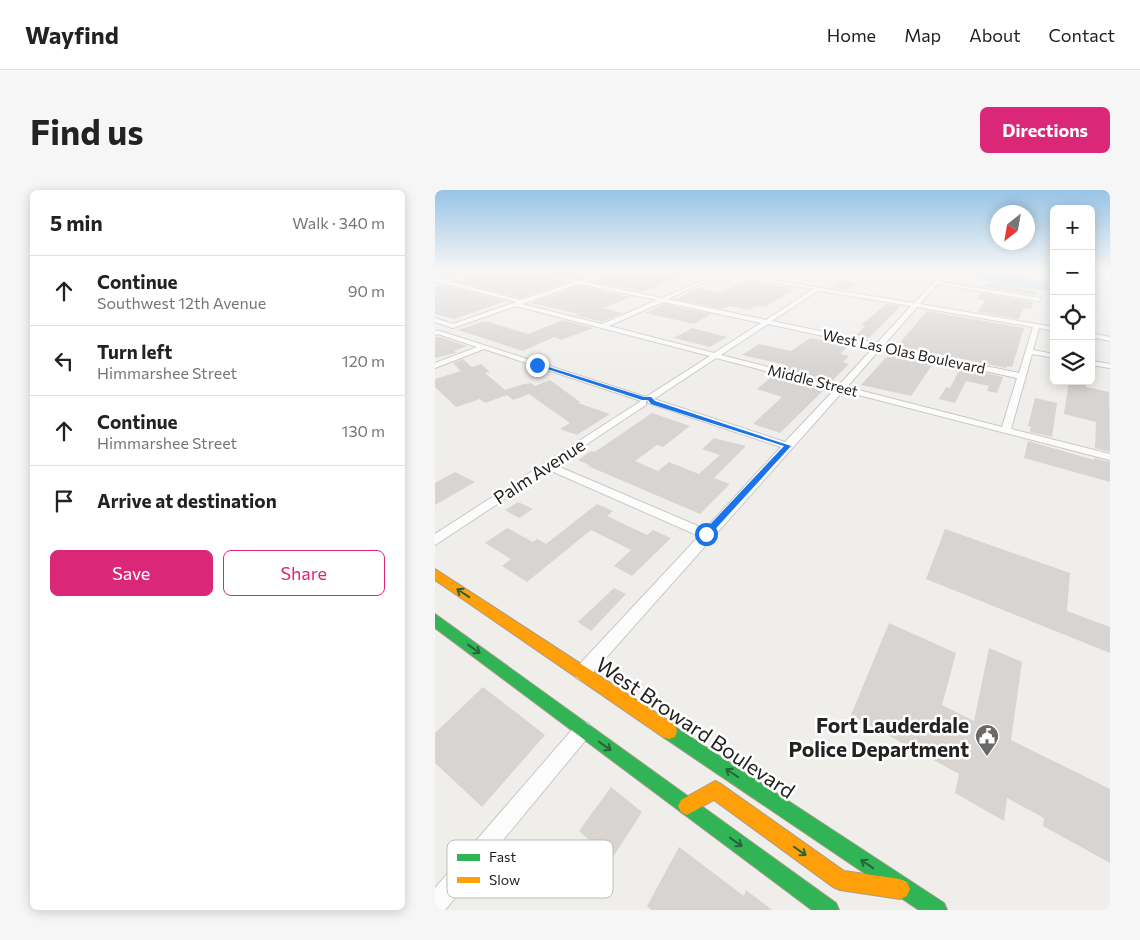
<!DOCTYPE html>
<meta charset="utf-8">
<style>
:root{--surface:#fff;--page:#f6f6f6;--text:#222;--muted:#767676;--line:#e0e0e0;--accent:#db2777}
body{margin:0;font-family:Commissioner,sans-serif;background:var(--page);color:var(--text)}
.controls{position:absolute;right:15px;top:15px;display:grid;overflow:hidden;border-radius:8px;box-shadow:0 2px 12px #0003}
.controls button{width:45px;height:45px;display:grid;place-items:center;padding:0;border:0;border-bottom:1px solid var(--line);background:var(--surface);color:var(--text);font:25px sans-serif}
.compass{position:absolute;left:555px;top:15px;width:45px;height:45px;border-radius:50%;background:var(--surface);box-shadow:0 2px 12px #0003;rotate:211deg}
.stop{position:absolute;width:15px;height:15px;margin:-11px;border:4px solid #1a73e8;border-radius:50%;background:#fff}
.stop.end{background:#1a73e8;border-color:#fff;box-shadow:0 1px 5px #0008}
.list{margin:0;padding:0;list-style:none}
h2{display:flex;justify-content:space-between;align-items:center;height:65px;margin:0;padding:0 20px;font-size:21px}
h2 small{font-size:16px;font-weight:400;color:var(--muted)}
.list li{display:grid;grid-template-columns:32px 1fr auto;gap:15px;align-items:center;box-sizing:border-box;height:70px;padding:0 20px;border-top:1px solid var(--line)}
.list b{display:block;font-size:19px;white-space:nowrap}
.list p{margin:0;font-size:16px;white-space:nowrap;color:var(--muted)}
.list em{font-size:16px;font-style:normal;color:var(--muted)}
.actions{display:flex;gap:10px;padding:15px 20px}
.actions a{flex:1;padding:11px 0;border:1px solid var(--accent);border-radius:8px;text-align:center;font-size:18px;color:var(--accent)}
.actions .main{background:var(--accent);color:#fff}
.icon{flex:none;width:28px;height:28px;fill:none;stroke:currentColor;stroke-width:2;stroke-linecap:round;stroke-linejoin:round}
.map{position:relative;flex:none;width:675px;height:720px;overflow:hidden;border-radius:8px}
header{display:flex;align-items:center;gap:30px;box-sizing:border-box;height:70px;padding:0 25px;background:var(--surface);border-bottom:1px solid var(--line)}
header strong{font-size:24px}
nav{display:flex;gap:28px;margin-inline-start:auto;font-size:18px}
.intro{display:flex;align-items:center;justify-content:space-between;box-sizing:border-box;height:120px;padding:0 30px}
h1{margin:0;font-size:35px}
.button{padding:12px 22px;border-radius:8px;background:var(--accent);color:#fff;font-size:18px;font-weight:700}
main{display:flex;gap:30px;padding:0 30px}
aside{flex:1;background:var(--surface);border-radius:8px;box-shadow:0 2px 12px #0003}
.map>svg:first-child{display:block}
.water{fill:#bfdbe3}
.building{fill:#d7d4d2}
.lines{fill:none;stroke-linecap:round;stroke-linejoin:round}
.street-casing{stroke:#c9c8c7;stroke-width:2}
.fast-casing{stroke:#a79c86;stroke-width:2}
.slow-casing{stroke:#a79c86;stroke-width:2}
.street{fill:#fdfcfc;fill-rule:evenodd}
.fast{fill:#30b455;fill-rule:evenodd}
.slow{fill:#ff9f0a;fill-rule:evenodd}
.oneway{stroke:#286439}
.route{fill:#1a73e8}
.labels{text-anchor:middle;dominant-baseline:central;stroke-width:5;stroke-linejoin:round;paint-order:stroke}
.far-street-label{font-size:15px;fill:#222;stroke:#fff}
.street-label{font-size:18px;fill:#222;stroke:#fff}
.near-poi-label{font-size:21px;font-weight:bold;fill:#222;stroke:#fff;text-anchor:end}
.near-street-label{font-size:21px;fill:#222;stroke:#fff}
.key{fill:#fff;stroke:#bdbdbd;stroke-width:1}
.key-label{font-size:14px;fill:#222}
</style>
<header>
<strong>Wayfind</strong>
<nav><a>Home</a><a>Map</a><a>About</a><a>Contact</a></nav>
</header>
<div class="intro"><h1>Find us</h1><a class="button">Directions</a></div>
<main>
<aside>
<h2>5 min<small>Walk · 340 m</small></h2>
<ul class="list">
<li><svg class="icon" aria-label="ahead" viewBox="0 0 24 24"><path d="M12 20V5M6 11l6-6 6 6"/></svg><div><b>Continue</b><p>Southwest 12th Avenue</p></div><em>90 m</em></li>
<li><svg class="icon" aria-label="left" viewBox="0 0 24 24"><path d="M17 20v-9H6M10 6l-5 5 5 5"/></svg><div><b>Turn left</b><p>Himmarshee Street</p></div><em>120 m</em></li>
<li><svg class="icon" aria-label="ahead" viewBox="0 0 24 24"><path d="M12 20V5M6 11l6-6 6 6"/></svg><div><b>Continue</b><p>Himmarshee Street</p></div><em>130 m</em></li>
<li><svg class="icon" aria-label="arrive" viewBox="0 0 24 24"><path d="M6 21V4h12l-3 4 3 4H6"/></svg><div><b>Arrive at destination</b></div></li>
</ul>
<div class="actions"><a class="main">Save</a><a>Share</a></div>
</aside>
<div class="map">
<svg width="675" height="720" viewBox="0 0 675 720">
<rect width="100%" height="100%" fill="#f0eeeb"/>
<path class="water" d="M530,80C559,80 589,89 619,93V101C600,100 543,94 530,80Z"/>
<path class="building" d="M23,80H41L13,87L4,85Z
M57,80H83L131,92L86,108L23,92Z
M95,80H129L155,85L144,89Z
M197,80L216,83L225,80H261L208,102L157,91Z
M310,90L360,99L330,117L321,116L314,120L295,116L287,119L241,109L264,98L285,103Z
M406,91L422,94L413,100L397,98Z
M553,93L589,99L602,102L601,105L550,97Z
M7,95L71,111L19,129L0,124V97Z
M144,96L196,107L168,118L187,123L167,132L140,125L144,124L96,113Z
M546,103L598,112L596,119L588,118L584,129L543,122L550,110L542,109Z
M229,114L276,124L259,134L211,123Z
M451,114L466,116L434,148L421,145L430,136L426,135Z
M492,121L589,138L577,177L572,176L571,178L462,156Z
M128,130L158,138L126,150L119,147L88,161L23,140L50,131L93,144Z
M257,138L292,147L275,157L239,148Z
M0,147H5L32,156L19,161L21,163L0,168Z
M375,148L415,155L405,164L414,166L408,172L414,174L397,191L346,178L351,175L307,165L324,154L356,161Z
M456,162L499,172L476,206L426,195Z
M28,169L37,177L46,174L55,182L50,183L70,200L89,194L96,193L100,196L115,190L145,212L143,213L175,224L142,245L125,239L135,233L94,204L78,210L72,205L50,213L45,209L21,217L0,197V189L26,181L18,173Z
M526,177L568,187L562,203L552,201L554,196L531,191L520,213L504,209L511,197L515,198Z
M339,185L391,198L345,243L318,234L347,207L322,199Z
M634,191H652L651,197L674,202L675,262L660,258L661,232L629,224Z
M600,208L622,213L617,247L595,242L596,237L593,236Z
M217,223L255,236L228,257L222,255L200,271L223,281L234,272L264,284L285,265L267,259L279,248L311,256L279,288L295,294L265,324L153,276L154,275L143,270L156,261L160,262Z
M593,251L659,270L660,268L675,272V292L589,268Z
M20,282L40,292L0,315V293Z
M83,312L98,319L84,328L70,320Z
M162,314L178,321L172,326L212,345L218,340L236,348L197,386L179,376L196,360L156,340L92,392L67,376L76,369L50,353L72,338L98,352L102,349L111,354Z
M510,339L635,383L632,421L675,437V463L491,389Z
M179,398L191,404L156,441L143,432Z
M454,433L521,463L507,515L539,531L554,458L587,472L576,550L675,599V673L608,636L609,628L572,608L569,631L520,603L524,584L416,525Z
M48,497L110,545L47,617L0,573V543Z
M176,597L207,622L176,670L144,641Z
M244,657L309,706L311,700L337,720H216L212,716Z"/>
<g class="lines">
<g class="street-casing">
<path id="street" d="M48,80H55L16,92L86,110L138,92L85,80L144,91L175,80H181L150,92L227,108L291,81L376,84L429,80H501L511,84L505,92L606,108L604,111L502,94L485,114L619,137V141L604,138L598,160L619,164V168L597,164L576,239L675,264V270L408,201L153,488L147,491L141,488L139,483L141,478L264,346L114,280L0,355V344L206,211L49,159L0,178V173L42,157L3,144L0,145V141H5L211,207L275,166L81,116L18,138L0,132V128L18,134L81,112L0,91V88L11,90ZM467,81L506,85L479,113L337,90L339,93L378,99L331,130L233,109L290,83L376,86ZM144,94L222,110L167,134L87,114ZM384,100L385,101L476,116L442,153L337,131ZM228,112L326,133L279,163L174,136ZM482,117L598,137L584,183L449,155ZM333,134L439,157L404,195L286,165ZM446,158L582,188L567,237L412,197ZM281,168L400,199L350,252L219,209ZM213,210V213L346,257L270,339L120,275L211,215V211Z
M672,80H675V81H672Z
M656,143L675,147V151L656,147Z
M656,171L675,174V178L656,175Z
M148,531L154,534L157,540L154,546L10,720H0V698L142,534Z"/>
</g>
<g class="fast-casing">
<path id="fast" d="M0,424L401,713L404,720H377L0,438Z
M234,533L509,713L512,720H484L228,547L226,541L228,535Z"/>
</g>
<g class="slow-casing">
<path id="slow" d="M0,379L240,535L242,541L240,547L234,549L228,547L0,390Z
M280,591L286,594L409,681L465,689L472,692L475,699L472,706L465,709L405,700L398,697L279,610L252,625L246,622L243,616L246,610Z"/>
</g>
<use href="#street" class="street"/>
<use href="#fast" class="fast"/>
<use href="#slow" class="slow"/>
</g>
<defs><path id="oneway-shaft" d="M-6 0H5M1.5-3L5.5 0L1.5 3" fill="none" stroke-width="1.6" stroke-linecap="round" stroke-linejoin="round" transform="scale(1.25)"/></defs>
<g class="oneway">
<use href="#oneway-shaft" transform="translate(28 403) rotate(-146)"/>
<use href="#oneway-shaft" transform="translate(39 459) rotate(36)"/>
<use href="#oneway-shaft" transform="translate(170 556) rotate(36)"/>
<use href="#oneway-shaft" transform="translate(297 583) rotate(-146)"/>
<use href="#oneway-shaft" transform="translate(301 652) rotate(36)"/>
<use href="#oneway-shaft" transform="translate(365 661) rotate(35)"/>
<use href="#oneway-shaft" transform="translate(432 674) rotate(-146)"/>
</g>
<linearGradient id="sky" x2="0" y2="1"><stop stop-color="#97c4e6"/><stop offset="0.44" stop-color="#f8f7f6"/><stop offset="1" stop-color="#f8f7f6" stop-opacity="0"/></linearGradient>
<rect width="675" height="181" fill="url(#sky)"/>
<path class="route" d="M104,174L209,207H216L220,211L356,256L274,346H268V342L349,256L216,214L213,210H207L100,175Z"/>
<defs>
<g id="civic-pin" transform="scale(1.25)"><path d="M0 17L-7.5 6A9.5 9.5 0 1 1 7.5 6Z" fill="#6a6968" stroke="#fff"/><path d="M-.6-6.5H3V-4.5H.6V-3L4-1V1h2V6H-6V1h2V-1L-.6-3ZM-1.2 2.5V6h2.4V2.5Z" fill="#fff"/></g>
</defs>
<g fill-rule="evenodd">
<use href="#civic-pin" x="552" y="546"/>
</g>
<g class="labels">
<g class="far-street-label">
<text transform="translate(469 161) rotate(12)">West Las Olas Boulevard</text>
<text transform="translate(378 190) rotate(14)">Middle Street</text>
</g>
<g class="street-label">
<text transform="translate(104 281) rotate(-33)">Palm Avenue</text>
</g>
<g class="near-poi-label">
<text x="534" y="534">Fort Lauderdale<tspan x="534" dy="24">Police Department</tspan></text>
</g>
<g class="near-street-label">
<text transform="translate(261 537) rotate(34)">West Broward Boulevard</text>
</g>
</g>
<rect x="12" y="650" width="166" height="58" rx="8" class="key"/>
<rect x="22" y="664" width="23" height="7" fill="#30b455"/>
<rect x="22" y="687" width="23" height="6" fill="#ff9f0a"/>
<g class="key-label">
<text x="54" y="672">Fast</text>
<text x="54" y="695">Slow</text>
</g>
</svg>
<div class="controls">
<button>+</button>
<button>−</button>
<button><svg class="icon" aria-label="locate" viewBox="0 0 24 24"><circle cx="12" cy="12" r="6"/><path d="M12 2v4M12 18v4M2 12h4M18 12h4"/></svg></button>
<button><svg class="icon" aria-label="layers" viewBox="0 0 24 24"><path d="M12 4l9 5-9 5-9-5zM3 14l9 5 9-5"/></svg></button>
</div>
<svg class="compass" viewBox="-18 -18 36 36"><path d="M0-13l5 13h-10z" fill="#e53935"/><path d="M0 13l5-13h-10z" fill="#767676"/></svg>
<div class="stop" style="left:271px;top:344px"></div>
<div class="stop end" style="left:102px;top:175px"></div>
</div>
</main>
